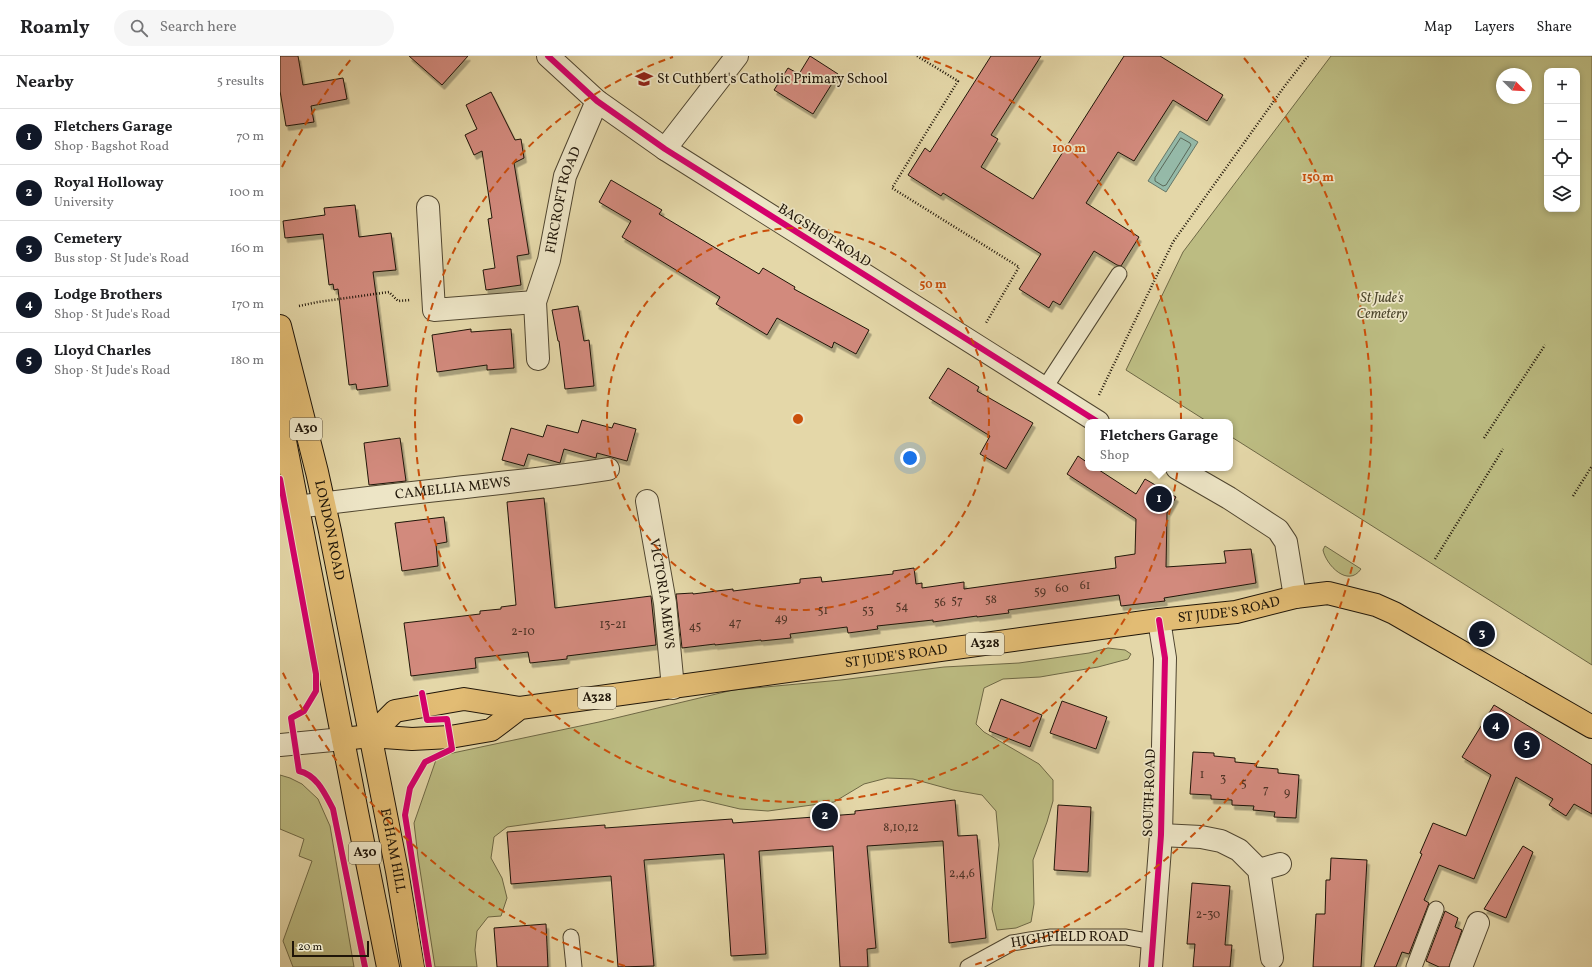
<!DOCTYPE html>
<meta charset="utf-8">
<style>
:root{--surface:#fff;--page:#f6f6f6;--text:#202124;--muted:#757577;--line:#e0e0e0;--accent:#111827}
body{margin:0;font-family:Vollkorn,serif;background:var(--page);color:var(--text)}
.controls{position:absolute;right:12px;top:12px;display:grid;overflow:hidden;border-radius:8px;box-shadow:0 2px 6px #0003}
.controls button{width:36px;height:36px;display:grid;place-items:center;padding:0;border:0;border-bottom:1px solid var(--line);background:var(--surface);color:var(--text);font:20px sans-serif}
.compass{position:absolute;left:1216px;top:12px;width:36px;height:36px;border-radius:50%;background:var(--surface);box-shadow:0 2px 6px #0003;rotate:114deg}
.scale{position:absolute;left:12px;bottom:10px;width:77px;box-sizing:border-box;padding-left:4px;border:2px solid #1f1508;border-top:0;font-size:11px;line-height:14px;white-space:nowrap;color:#1f1508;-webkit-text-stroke:3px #ede5c6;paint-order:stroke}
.you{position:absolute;left:630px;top:402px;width:14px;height:14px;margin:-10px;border:3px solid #fff;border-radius:50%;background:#1a73e8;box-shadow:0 0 0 6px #1a73e833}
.badge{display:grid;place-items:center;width:26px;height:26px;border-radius:50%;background:var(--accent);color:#fff;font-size:13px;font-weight:700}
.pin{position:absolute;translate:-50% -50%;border:2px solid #fff;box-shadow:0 1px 4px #0006}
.popup{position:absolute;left:805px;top:363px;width:148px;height:52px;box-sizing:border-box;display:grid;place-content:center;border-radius:8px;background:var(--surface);filter:drop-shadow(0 1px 3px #0005);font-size:13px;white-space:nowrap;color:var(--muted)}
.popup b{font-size:15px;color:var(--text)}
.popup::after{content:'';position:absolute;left:50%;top:100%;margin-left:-8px;border:8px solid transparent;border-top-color:var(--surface)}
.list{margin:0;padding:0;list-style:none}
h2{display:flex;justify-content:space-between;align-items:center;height:52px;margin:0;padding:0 16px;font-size:17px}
h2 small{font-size:13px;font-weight:400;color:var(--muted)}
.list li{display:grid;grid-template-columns:26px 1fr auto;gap:12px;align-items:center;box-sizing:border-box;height:56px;padding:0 16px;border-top:1px solid var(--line)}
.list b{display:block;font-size:15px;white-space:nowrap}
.list p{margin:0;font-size:13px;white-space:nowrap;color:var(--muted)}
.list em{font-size:13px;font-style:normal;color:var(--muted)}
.icon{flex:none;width:22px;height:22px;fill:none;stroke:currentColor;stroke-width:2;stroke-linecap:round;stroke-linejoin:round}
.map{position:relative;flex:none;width:1312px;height:911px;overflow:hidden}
header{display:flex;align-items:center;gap:24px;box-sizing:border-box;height:56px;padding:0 20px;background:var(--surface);border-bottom:1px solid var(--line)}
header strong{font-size:19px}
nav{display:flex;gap:22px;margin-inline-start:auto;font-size:14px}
.search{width:280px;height:36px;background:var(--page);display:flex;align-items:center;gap:10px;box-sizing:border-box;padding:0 14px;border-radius:22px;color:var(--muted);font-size:15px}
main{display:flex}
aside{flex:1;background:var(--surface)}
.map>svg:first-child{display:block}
.green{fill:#bcbc82;stroke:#6e6845;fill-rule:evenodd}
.water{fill:#95baa9;stroke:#667869}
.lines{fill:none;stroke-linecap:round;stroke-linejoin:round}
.shore{stroke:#5a6858;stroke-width:1}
.building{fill:#d28a7d;stroke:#1f1508;filter:url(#shadow)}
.service-casing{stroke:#504630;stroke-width:17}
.minor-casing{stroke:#504630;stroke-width:24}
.tertiary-casing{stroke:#504630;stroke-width:24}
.primary-casing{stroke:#1f1508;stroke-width:24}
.path{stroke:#1f1508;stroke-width:2.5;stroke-dasharray:1 2;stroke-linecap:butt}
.service{stroke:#ede5c6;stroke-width:15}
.minor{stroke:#ede5c6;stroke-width:22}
.tertiary{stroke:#ede5c6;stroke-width:22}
.primary{stroke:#e2bc74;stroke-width:22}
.cycleway-casing{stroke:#ede5c6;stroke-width:8}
.cycleway{stroke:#d6006c;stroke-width:6}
.ring{fill:none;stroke:#ca4f0b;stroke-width:2;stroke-dasharray:7 5}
.labels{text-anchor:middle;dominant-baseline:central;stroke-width:3.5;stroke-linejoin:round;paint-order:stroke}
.number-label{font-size:12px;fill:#4c3225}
.shield{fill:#ede5c6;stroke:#5d5341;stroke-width:1}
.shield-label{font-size:13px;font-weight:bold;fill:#1f1508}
.poi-label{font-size:14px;fill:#1f1508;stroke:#ede5c6;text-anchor:start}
.street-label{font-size:14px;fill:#1f1508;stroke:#ede5c6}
.park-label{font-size:14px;font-style:italic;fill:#4e472d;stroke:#ede5c6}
.centre{fill:#ca4f0b;stroke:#ede5c6;stroke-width:2}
.ring-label{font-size:12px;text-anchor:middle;font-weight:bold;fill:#ca4f0b;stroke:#ede5c6;stroke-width:3.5;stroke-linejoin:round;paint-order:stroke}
</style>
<header>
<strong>Roamly</strong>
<div class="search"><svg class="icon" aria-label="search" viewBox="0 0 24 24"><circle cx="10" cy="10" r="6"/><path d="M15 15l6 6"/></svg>Search here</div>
<nav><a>Map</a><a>Layers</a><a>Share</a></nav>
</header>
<main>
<aside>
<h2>Nearby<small>5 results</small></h2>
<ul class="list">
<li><span class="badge">1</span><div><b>Fletchers Garage</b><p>Shop · Bagshot Road</p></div><em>70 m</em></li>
<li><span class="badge">2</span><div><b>Royal Holloway</b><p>University</p></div><em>100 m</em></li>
<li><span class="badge">3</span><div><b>Cemetery</b><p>Bus stop · St Jude's Road</p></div><em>160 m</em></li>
<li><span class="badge">4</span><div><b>Lodge Brothers</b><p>Shop · St Jude's Road</p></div><em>170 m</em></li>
<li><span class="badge">5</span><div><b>Lloyd Charles</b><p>Shop · St Jude's Road</p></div><em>180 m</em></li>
</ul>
</aside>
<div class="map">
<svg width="1312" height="911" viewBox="0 0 1312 911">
<defs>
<filter id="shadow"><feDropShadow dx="2.5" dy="4.5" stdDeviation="0" flood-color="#0004"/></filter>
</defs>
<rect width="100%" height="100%" fill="#e4d7a8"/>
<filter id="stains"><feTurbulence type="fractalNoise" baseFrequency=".005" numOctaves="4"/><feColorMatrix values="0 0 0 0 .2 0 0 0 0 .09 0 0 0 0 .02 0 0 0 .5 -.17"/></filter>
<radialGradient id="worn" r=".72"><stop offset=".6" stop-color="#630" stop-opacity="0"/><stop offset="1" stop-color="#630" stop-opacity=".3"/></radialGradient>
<path class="green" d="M1051,0H1312V609L950,380V366H928L846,314L903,196ZM1267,15H1297V153H1267ZM1222,18H1246V42H1222Z
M1045,490L1081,513C1068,532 1046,509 1043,494Z
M828,592L845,594L851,598L848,603L818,611L760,621L723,623L704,632L696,668L704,676L759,708L773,724V745L767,766L753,804L754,848L751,866L736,872L717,874L712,853L719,789L716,755L702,739L673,734L633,723L607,722L584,728L554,746L488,755L460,753L422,744L227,771L214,781L211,802L222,822L227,842L221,860L208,861L197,875L195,894L197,911H155L138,801L134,767L157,701L168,698L319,666L453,634L561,624L664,611L739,607L809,597Z
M0,719L10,722L22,728L38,743L50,770L74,911H13L3,885L32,805L19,800L24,783L0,773Z"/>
<path class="water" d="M900,75L918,86L886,136L868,125Z"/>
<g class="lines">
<path class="shore" d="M901,82L910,87L911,89L886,129L883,130L875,125V122Z"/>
</g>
<path class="building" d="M0,0H18L23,29L63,22L67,43L31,50L34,66L6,70L0,35Z
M129,0H188L162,29Z
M530,0L558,18L533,58L494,34L508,12L519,18Z
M711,0H761L711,79L718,83L701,111L753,143L844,0H880L943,39L927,65L893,44L854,105L838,96L806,147L859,181L841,210L837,209L814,195L780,249L773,245L769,252L739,233L761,198L663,137L661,140L628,119L645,92L650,96Z
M211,36L235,84L241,83L244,102L234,107L249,198L237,200L241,229L206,234L203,214L215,212L208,163L212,162L202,95L194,99L185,79L197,73L186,49Z
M331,124L382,154L379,158L479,218L483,212L515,231L514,233L589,274L576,298L554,286L552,292L497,262L487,279L436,248L440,241L342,181L351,165L319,146Z
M75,149L79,181L111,177L116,214L93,216L108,330L77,334L76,328L69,329L58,233L54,234L53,228L49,229L43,178L5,182L3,165L45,159L44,152Z
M298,250L304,285L309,284L314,330L285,333L279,285H278L272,254Z
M191,273V276L231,273L234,312L207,314V309L157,316L152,279Z
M668,312L699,331L697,335L753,367L726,413L700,398L710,380L649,342Z
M302,364L332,372L334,367L356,373L347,405L317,397L316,402L284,393L280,407L248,398L244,410L222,404L231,372L263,381L267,369L298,377Z
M120,382L126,425L89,429L84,387Z
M798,400L808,407V412H816L856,438L865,423L896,441L887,457L886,511L946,507L944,495L971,493L976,527L884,542L885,545L841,550L839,539L728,554L729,557L697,561V560L653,566V564L597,570L598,573L568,577L567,571L510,578L511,582L481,585V584L435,589V588L402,592L396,538L413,537V538L453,533V535L520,527V523L541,521L542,526L613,518V515L634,512L636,528L642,527V532L684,526V533L836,512L835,501L855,498L856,463L787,418Z
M264,442L275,552L371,540L376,589L287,600V603L250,607L248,596L195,602L196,612L131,620L124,567L200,558V555L221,553V551L236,549L227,446Z
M164,461L167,486L156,488L158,510L122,515L115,467Z
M721,643L762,659L750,691L709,675Z
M782,645L827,661L816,693L770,677Z
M1214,649L1312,709V758L1294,748L1286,760L1269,749L1273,743L1236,721L1194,823L1159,809L1144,844L1149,847L1129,898L1122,896L1116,911H1094L1142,798L1140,797L1153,767L1186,780L1211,719L1182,701Z
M913,696L934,697V700L955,702V706L977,708L976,711L998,713V717L1019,719L1016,762L994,761L995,756L973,754L974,750L952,749V744L931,743V739L910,738Z
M675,744L678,780L697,779L706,882L669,887L663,785L587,790L596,892L587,893L588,911H560L553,790L479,795L486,898L451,900L444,798L364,804L374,910L338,911L331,820L231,828L227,776L325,769V772L452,763L453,767L575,758V755Z
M778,749L811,751L808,816L774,814Z
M1243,790L1253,796L1226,862L1204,853Z
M1051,802L1087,804L1081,911H1033L1036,858H1045L1046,824H1050Z
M912,827L950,830L945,889H952L950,911H913L915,888H907Z
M1165,855L1178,862L1175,871L1182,874L1169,911H1159L1146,905Z
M266,868L268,911H217L214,872Z"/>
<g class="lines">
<g class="service-casing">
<g id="service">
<path d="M764,333L839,218"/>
<path d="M291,881L294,911"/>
<path id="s1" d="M688,911L732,887L750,884L771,881H846L873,886"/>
<path d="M1134,911L1156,853"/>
</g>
</g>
<g class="minor-casing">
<g id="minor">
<path d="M268,0L317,45L385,93L818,366"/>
<path d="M385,93L457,0"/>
<path d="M148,151L154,254L255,246"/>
<path id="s2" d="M258,303L255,246L269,204L285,120L317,45"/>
<path d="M897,412L949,442L998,474L1006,486L1015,541"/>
<path id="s3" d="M367,445L385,547L393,632"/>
<path id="s4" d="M18,451C121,436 225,429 328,413"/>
<path d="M881,779L921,781L941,785L959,794L979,814L992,902"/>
<path d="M979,814L1000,808"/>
<path d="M871,911L881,779L885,602L879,564"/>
<path d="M1181,911L1198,867"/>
</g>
</g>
<g class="tertiary-casing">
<path id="tertiary" d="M0,689L63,683"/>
</g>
<g class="primary-casing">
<g id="primary">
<path id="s5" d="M0,270L37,416L50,475L117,815L133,911"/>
<path d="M0,323L5,385L77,756L108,911"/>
<path d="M90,680L115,655L184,643L240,652"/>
<path id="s6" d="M63,683L90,680L132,683L170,681L211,674L240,652L879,564L956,556L1015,541L1048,537L1096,549L1114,557L1312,671"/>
</g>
</g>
<path class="path" d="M637,0L678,25L612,132L739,211L706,267
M19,250L38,246L109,236L118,245L130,244
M819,339L893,186L1004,31L1028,0
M1204,382L1265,289
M1293,440L1312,410
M1155,503L1223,393"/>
<use href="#service" class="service"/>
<use href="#minor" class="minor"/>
<use href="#tertiary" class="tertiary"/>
<use href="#primary" class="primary"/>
<g class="cycleway-casing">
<path id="cycleway" d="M268,0L317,45L385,93L818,366
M0,423L36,618V635L24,655L11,662L19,715C37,719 45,738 53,753L85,911
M142,637L147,664L167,663L172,693L145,706L130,732L125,759L149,911
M871,911L881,779L885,602L879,564"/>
</g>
<use href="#cycleway" class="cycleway"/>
</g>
<g class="ring">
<circle cx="518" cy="363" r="191"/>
<path d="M643 1A383 383 0 1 1 393 1"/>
<path d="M345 910A574 574 0 0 1 2 615M2 111A574 574 0 0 1 72 2M964 2A574 574 0 0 1 691 910"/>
</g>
<defs>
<g id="school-bare" transform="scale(1.38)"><path d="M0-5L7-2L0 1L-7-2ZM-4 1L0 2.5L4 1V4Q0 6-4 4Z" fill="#8f2418" stroke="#ede5c6" stroke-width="2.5" paint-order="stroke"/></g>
</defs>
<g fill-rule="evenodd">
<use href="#school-bare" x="364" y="23"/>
</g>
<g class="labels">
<g class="number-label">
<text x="805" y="530">61</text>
<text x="782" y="533">60</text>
<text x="760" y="536">59</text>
<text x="711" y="544">58</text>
<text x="677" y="545">57</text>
<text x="660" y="547">56</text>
<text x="622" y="551">54</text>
<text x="543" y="555">51</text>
<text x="588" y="555">53</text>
<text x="501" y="563">49</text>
<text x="455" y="567">47</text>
<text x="333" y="569">13-21</text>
<text x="415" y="571">45</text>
<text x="243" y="576">2-10</text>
<text x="922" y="719">1</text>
<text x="943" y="723">3</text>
<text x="964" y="728">5</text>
<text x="986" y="734">7</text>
<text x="1007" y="737">9</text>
<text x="621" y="772">8,10,12</text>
<text x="682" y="818">2,4,6</text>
<text x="928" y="859">2-30</text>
</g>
<g class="shield">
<rect x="10" y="362" width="32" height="22" rx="3"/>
<rect x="686" y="577" width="38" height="22" rx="3"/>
<rect x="298" y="631" width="38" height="22" rx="3"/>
<rect x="69" y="786" width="32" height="22" rx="3"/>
</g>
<g class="shield-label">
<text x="26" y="373">A30</text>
<text x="705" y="588">A328</text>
<text x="317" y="642">A328</text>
<text x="85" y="797">A30</text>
</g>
<g class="poi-label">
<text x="377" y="23">St Cuthbert's Catholic Primary School</text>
</g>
<g class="street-label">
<text stroke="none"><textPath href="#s2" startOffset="163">FIRCROFT ROAD</textPath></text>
<text transform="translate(544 180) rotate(32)">BAGSHOT ROAD</text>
<text stroke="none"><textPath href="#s4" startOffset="156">CAMELLIA MEWS</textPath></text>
<text stroke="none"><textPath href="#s5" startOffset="210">LONDON ROAD</textPath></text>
<text stroke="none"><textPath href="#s3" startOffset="94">VICTORIA MEWS</textPath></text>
<text stroke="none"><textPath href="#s6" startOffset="901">ST JUDE'S ROAD</textPath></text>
<text stroke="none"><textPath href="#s6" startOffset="565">ST JUDE'S ROAD</textPath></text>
<text transform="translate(870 737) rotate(-88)">SOUTH ROAD</text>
<text stroke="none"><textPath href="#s5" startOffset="537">EGHAM HILL</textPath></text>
<text stroke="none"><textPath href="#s1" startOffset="108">HIGHFIELD ROAD</textPath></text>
</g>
<g class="park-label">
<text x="1102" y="242">St Jude's<tspan x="1102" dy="16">Cemetery</tspan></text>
</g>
</g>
<circle cx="518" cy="363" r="6" class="centre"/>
<g class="ring-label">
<text x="789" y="96">100 m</text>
<text x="1038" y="125">150 m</text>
<text x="653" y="232">50 m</text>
</g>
<rect width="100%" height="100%" filter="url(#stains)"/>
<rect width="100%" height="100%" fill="url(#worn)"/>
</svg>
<div class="controls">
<button>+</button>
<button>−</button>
<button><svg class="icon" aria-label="locate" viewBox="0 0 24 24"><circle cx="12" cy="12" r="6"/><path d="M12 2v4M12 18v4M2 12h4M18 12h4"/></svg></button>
<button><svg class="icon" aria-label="layers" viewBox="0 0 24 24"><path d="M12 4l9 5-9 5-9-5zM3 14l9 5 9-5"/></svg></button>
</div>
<svg class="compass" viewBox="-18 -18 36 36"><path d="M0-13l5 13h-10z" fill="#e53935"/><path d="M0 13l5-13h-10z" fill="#757577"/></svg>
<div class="scale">20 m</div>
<div class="you"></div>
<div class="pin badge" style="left:879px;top:443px">1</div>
<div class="popup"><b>Fletchers Garage</b>Shop</div>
<div class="pin badge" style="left:545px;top:760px">2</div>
<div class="pin badge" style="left:1202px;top:578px">3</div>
<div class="pin badge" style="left:1216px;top:670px">4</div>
<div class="pin badge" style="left:1247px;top:689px">5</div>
</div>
</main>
